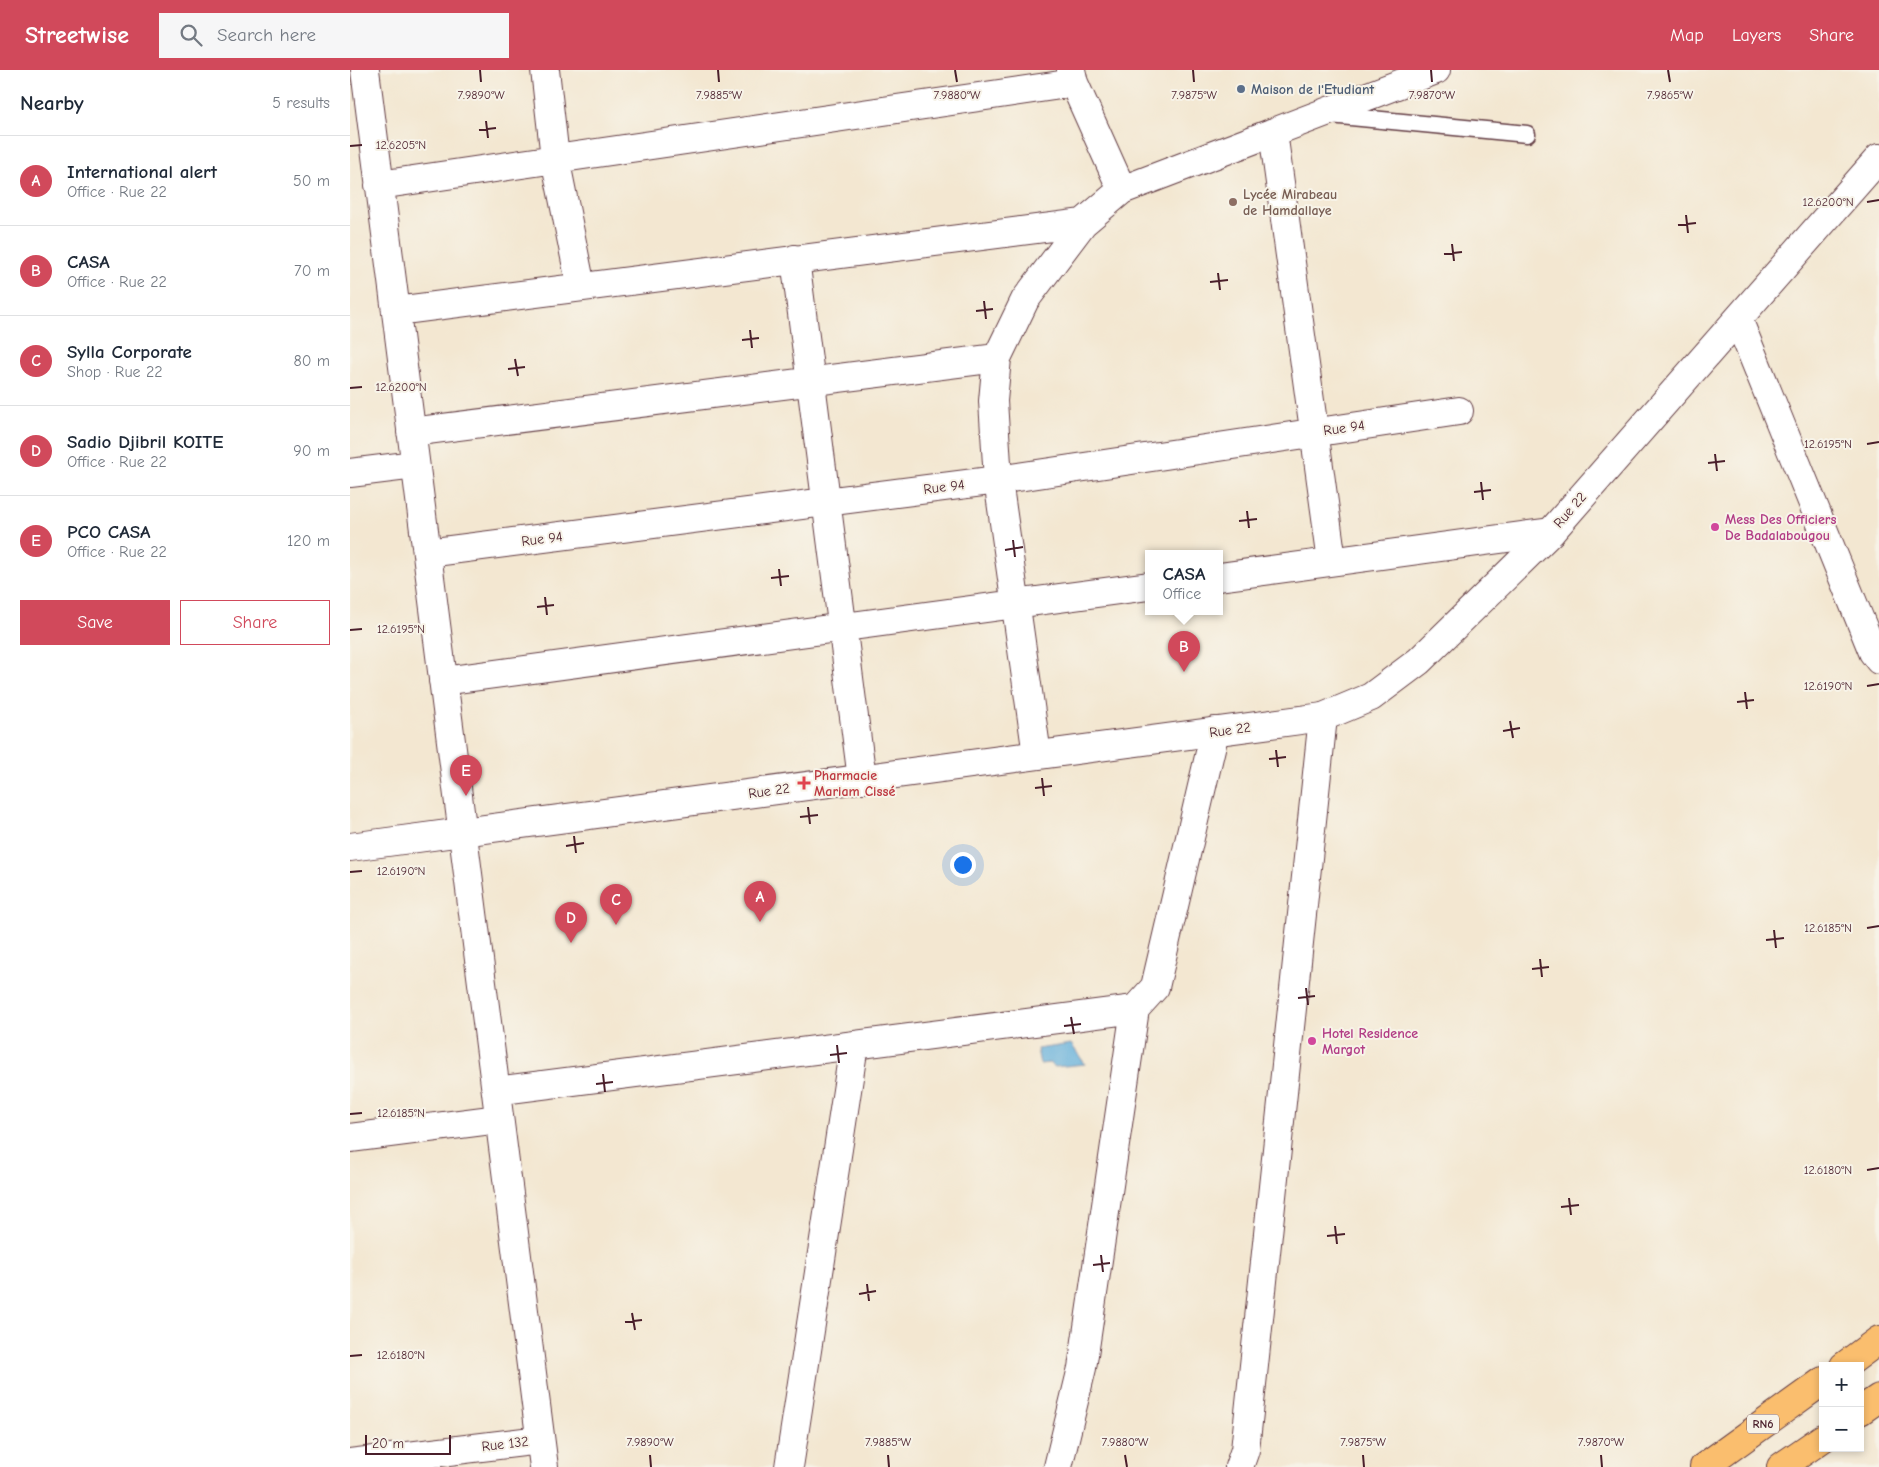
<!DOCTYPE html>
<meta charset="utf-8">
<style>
:root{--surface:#fff;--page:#f6f6f7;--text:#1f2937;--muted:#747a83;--line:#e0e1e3;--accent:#d1495b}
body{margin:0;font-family:"Comic Neue",sans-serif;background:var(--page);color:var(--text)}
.controls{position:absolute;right:15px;bottom:15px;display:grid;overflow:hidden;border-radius:0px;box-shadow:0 2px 8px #0003}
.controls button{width:45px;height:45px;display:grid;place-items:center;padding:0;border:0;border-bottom:1px solid var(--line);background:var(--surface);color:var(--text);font:25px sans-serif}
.scale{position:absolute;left:15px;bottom:12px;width:86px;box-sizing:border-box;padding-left:5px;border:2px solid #4a1f2b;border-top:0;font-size:14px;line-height:18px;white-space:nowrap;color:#4a1f2b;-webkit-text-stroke:4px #f7f3e8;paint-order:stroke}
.you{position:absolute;left:612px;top:794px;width:18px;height:18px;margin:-12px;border:4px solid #fff;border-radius:50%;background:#1a73e8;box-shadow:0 0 0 8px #1a73e833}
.badge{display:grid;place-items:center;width:32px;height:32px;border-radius:50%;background:var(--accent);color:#fff;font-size:16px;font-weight:700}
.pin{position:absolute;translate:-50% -41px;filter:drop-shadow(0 1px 2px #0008)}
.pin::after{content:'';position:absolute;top:26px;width:18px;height:15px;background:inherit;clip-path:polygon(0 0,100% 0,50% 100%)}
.popup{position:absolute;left:795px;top:480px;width:78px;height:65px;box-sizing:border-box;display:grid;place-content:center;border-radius:0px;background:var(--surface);filter:drop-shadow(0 1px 4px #0005);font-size:16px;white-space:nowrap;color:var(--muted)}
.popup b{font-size:19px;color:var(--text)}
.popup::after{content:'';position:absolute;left:50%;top:100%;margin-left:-10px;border:10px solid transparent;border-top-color:var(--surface)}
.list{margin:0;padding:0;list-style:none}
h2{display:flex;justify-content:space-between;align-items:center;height:65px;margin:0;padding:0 20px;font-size:21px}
h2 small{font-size:16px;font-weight:400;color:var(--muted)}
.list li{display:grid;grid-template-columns:32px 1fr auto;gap:15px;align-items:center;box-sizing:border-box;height:90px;padding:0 20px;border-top:1px solid var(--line)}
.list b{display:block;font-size:19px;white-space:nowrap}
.list p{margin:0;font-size:16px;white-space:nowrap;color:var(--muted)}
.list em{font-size:16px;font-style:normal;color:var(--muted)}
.actions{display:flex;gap:10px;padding:15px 20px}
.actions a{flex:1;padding:11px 0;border:1px solid var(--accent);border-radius:0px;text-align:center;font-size:18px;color:var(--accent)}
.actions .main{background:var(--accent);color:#fff}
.icon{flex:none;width:28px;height:28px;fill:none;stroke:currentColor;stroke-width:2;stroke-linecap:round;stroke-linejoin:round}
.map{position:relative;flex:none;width:1529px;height:1397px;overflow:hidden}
header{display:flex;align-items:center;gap:30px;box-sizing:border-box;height:70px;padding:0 25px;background:var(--accent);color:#fff}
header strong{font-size:24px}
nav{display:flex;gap:28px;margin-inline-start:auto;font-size:18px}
.search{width:350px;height:45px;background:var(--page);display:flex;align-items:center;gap:12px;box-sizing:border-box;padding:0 18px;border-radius:0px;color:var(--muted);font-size:19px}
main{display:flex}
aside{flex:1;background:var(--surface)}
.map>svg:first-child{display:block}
.water{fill:#61aeda;stroke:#566682}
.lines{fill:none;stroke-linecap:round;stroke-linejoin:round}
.service-casing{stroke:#633d44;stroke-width:19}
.minor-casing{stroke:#633d44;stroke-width:30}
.tertiary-casing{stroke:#633d44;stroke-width:30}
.trunk-casing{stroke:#633d44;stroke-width:30}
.service{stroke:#fff;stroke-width:16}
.minor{stroke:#fff;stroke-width:28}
.tertiary{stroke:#fff;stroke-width:28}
.trunk{stroke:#fabe6e;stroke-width:28}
.ticks{fill:none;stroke:#4a1f2b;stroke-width:2}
.service-dot{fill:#5c6f8a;stroke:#f7f3e8;stroke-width:2}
.education-dot{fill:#8d6e63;stroke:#f7f3e8;stroke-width:2}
.hotel-dot{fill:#d1479c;stroke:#f7f3e8;stroke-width:2}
.health-dot{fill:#e0444e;stroke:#f7f3e8;stroke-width:2}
.labels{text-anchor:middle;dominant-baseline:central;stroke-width:4;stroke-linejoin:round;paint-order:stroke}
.shield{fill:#f7f3e8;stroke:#7e5f64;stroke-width:1}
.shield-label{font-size:12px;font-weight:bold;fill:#4a1f2b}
.service-label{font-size:14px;font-weight:bold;fill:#4e5e75;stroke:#f7f3e8;text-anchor:start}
.education-label{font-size:14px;font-weight:bold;fill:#785e54;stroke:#f7f3e8;text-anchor:start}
.street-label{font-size:14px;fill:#4a1f2b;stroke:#f7f3e8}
.hotel-label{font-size:14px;font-weight:bold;fill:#b23c85;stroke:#f7f3e8;text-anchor:start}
.health-label{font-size:14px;font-weight:bold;fill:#be3a42;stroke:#f7f3e8;text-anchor:start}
.ticks-label{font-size:12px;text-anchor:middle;fill:#4a1f2b;stroke:#f7f3e8;stroke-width:4;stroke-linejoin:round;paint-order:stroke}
</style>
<header>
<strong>Streetwise</strong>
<div class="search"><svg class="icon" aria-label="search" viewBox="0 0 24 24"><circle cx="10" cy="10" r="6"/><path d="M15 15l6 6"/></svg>Search here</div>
<nav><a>Map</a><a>Layers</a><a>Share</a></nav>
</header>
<main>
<aside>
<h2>Nearby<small>5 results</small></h2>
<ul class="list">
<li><span class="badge">A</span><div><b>International alert</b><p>Office · Rue 22</p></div><em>50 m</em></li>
<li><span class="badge">B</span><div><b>CASA</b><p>Office · Rue 22</p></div><em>70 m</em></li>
<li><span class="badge">C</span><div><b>Sylla Corporate</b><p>Shop · Rue 22</p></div><em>80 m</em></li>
<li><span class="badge">D</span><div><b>Sadio Djibril KOITE</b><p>Office · Rue 22</p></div><em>90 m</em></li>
<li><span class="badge">E</span><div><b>PCO CASA</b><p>Office · Rue 22</p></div><em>120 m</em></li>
</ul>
<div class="actions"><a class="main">Save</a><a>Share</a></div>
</aside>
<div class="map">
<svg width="1529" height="1397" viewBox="0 0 1529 1397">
<rect width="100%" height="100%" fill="#f7f3e8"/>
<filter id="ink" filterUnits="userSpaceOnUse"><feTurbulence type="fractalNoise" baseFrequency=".02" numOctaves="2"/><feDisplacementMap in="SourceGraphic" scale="10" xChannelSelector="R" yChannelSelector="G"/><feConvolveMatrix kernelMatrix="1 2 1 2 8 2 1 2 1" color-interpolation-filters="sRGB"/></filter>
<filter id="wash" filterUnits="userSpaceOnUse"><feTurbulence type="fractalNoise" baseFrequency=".0096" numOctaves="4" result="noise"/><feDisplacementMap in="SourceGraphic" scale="20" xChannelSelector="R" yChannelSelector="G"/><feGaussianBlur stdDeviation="1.12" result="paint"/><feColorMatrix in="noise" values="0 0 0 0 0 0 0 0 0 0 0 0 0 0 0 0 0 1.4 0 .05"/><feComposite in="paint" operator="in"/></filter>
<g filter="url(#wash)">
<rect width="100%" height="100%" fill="#f3e7d1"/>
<path class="water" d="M721,974L735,994L705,997L700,993L690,994L687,979Z"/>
</g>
<g filter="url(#ink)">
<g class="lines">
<g class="service-casing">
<path id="service" d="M980,45L1177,64"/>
</g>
<g class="minor-casing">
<path id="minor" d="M15,0L194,1397
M195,0L205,88L231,217
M721,0L724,13L772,120
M923,62L982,491
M29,115L724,13
M445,189L512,709
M46,241L733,153
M61,362L647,288
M0,403L65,395
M77,483L648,410L1109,341
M869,507L1201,462
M93,611L799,516
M687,685L648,410L643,331L647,288L675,230L733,153L772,120L1086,0
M146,1021L785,939
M0,1068L149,1049
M0,1393L190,1370
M439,1397L504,975
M708,1397L732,1298L785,939L805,917L865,661
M889,1397L895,1380L973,647"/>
</g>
<g class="tertiary-casing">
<path id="tertiary" d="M1388,249L1523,582L1529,590
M0,777L973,647L1021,627L1069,591L1201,462L1529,88"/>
</g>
<g class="trunk-casing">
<path id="trunk" d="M1494,1296L1529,1270
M1510,1341L1529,1328
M1354,1397L1473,1311
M1431,1397L1473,1368"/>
</g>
<use href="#service" class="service"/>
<use href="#minor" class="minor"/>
<use href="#tertiary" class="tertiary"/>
<use href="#trunk" class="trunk"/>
</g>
</g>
<path class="ticks" d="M130,0L131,12M368,0L369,12M605,0L607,12M843,0L844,12M1081,0L1082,12M1318,0L1320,12M136,51L138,68M129,60L146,58M0,76L12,75M1517,132L1529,130M1336,145L1338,163M1328,155L1346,153M1102,174L1104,191M1094,184L1112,182M868,203L870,220M860,212L878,210M634,231L636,249M626,241L643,239M400,260L402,278M392,270L409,268M165,289L168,306M158,299L175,297M0,318L12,317M1517,374L1529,372M1365,384L1367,401M1358,393L1375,391M1131,412L1133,430M1124,422L1141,420M897,441L899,458M889,451L907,449M663,470L665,487M655,480L673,477M429,499L431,516M421,508L439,506M195,527L197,545M187,537L204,535M0,560L12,559M1517,616L1529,614M1395,622L1397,639M1387,632L1404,630M1160,651L1163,668M1153,661L1170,658M926,680L928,697M919,689L936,687M692,708L694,726M685,718L702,716M458,737L460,754M450,747L468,745M224,766L226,783M216,776L234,773M0,802L12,801M1517,858L1529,856M1424,860L1426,878M1416,870L1434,868M1190,889L1192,907M1182,899L1199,897M956,918L958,935M948,928L965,926M721,947L724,964M714,956L731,954M487,975L489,993M480,985L497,983M253,1004L255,1022M246,1014L263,1012M0,1044L12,1043M1517,1100L1529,1098M1219,1128L1221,1145M1211,1137L1229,1135M985,1156L987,1174M977,1166L995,1164M751,1185L753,1202M743,1195L760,1193M517,1214L519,1231M509,1224L526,1221M282,1243L285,1260M275,1252L292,1250M0,1286L12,1285M300,1385L301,1397M538,1385L539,1397M775,1385L777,1397M1013,1385L1014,1397M1251,1385L1252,1397"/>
<circle class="service-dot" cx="891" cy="19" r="5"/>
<circle class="education-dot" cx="883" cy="132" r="5"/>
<g class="hotel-dot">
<circle cx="1365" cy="457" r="5"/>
<circle cx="962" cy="971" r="5"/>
</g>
<path class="health-dot" d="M451.5 705.5h5v5h5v5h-5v5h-5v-5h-5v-5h5z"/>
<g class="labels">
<rect class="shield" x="1397" y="1344.5" width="32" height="19" rx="4"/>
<g class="shield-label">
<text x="1413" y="1354">RN6</text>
</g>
<g class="service-label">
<text x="901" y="19">Maison de l'Etudiant</text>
</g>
<g class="education-label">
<text x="893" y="124">Lycée Mirabeau<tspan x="893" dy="16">de Hamdallaye</tspan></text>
</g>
<g class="street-label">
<text transform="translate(994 358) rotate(-8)">Rue 94</text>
<text transform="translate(594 417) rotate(-7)">Rue 94</text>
<text transform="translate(1220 440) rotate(-49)">Rue 22</text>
<text transform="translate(192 469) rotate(-7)">Rue 94</text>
<text transform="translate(880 660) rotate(-8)">Rue 22</text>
<text transform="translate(419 721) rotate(-8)">Rue 22</text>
<text transform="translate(155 1374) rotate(-7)">Rue 132</text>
</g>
<g class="hotel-label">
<text x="1375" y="449">Mess Des Officiers<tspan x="1375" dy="16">De Badalabougou</tspan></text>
<text x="972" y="963">Hotel Residence<tspan x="972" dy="16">Margot</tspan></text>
</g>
<g class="health-label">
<text x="464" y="705">Pharmacie<tspan x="464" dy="16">Mariam Cissé</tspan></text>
</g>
</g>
<g class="ticks-label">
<text x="131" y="29">7.9890°W</text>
<text x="369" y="29">7.9885°W</text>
<text x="607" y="29">7.9880°W</text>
<text x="844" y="29">7.9875°W</text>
<text x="1082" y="29">7.9870°W</text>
<text x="1320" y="29">7.9865°W</text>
<text x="51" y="79">12.6205°N</text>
<text x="1478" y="136">12.6200°N</text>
<text x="51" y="321">12.6200°N</text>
<text x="1478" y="378">12.6195°N</text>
<text x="51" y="563">12.6195°N</text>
<text x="1478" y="620">12.6190°N</text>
<text x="51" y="805">12.6190°N</text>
<text x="1478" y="862">12.6185°N</text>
<text x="51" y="1047">12.6185°N</text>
<text x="1478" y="1104">12.6180°N</text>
<text x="51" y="1289">12.6180°N</text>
<text x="300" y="1376">7.9890°W</text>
<text x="538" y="1376">7.9885°W</text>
<text x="775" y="1376">7.9880°W</text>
<text x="1013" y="1376">7.9875°W</text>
<text x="1251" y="1376">7.9870°W</text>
</g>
</svg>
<div class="controls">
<button>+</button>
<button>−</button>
</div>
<div class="scale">20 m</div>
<div class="you"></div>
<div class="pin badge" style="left:410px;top:852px">A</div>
<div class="pin badge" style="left:834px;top:602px">B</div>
<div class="popup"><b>CASA</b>Office</div>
<div class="pin badge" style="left:266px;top:855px">C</div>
<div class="pin badge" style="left:221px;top:873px">D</div>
<div class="pin badge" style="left:116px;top:726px">E</div>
</div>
</main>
